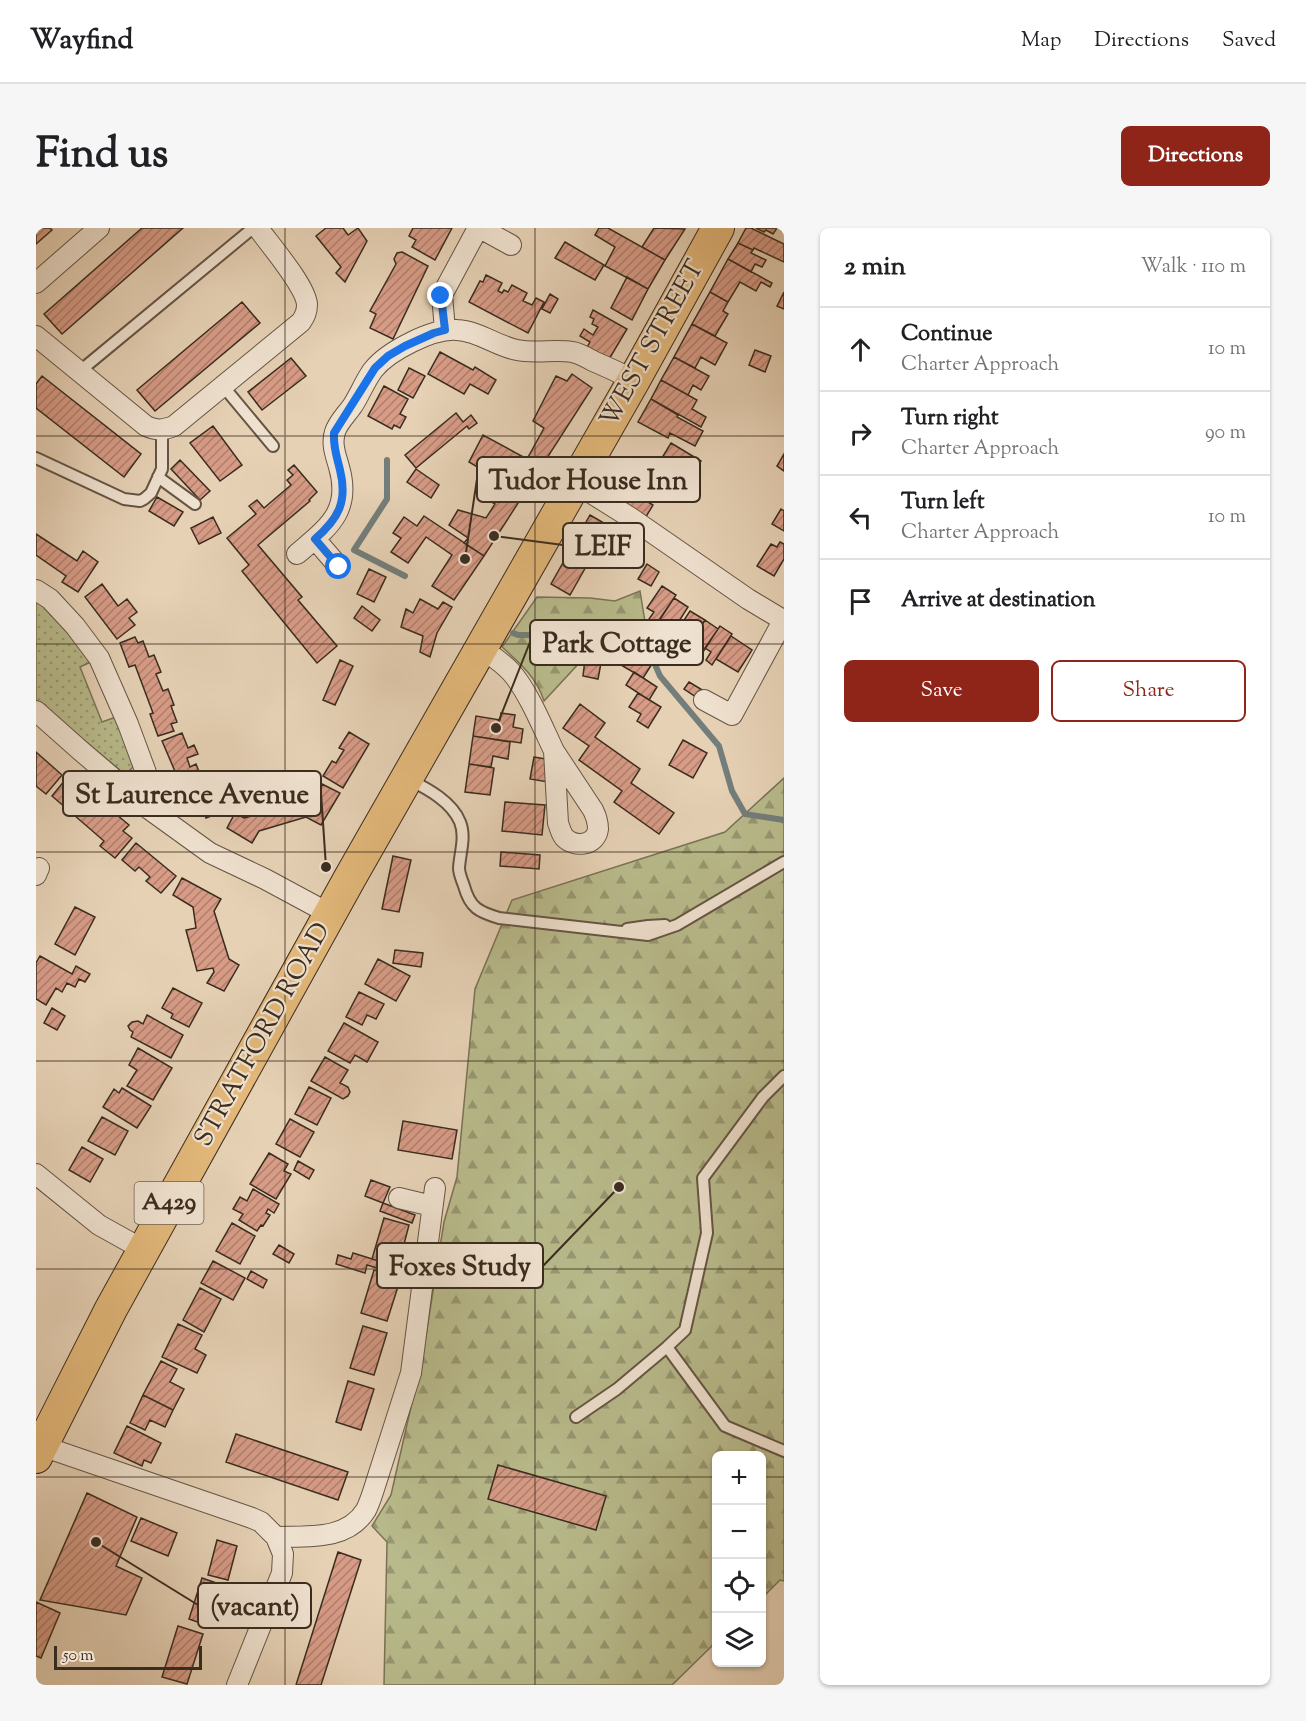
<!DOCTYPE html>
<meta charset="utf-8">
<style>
:root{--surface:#fff;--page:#f6f6f6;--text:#202124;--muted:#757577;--line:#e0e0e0;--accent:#8f2418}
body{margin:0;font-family:"Sorts Mill Goudy",serif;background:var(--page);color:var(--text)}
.controls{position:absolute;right:18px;bottom:18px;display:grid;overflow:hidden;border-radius:9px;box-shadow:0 2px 4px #0004}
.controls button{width:54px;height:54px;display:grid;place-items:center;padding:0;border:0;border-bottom:2px solid var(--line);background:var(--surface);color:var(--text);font:30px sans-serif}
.scale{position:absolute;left:18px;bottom:15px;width:148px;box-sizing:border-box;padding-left:6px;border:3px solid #3a2c1f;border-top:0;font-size:16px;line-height:21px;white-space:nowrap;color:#3a2c1f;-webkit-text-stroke:4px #efe1cf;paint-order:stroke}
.stop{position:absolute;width:18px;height:18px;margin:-14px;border:4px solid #1a73e8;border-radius:50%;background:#fff}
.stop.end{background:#1a73e8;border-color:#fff;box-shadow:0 2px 6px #0008}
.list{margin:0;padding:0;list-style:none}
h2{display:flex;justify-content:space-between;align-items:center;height:78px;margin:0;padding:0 24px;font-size:26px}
h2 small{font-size:20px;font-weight:400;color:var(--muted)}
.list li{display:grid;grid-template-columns:39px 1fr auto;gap:18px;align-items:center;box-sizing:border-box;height:84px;padding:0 24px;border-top:2px solid var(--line)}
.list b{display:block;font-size:22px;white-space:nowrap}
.list p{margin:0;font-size:20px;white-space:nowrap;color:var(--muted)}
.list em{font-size:20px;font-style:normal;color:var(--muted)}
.actions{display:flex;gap:12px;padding:18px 24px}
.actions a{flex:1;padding:14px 0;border:2px solid var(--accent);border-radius:9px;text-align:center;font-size:21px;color:var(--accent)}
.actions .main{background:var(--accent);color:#fff}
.icon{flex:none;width:33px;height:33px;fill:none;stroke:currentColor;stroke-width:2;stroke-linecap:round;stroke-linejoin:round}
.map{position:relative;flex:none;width:748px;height:1457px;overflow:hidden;border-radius:9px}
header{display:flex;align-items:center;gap:36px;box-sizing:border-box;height:84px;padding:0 30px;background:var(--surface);border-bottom:2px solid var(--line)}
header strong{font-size:28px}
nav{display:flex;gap:33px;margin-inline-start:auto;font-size:21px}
.intro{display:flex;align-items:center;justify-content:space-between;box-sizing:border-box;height:144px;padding:0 36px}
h1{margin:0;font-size:42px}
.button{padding:15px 27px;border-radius:9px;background:var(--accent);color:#fff;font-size:21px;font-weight:700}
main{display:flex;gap:36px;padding:0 36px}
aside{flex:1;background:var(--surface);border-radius:9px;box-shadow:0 2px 4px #0004}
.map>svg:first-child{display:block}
.grass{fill:url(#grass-dots);stroke:#797355;stroke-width:1.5}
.forest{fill:url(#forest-firs);stroke:#797355;stroke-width:1.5}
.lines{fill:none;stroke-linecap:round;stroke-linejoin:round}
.stream{stroke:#737e7a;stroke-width:6}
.building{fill:url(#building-hatch);stroke:#3a2c1f;stroke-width:1.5}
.lane-casing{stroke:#655544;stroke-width:14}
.street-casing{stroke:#655544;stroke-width:22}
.primary-casing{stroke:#3a2c1f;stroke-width:34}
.lane{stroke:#efe1cf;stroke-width:10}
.street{stroke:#efe1cf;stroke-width:20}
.primary{stroke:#e3b87a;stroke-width:32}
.route{stroke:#1a73e8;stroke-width:8}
.grid{fill:none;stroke:#3a2c1f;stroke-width:1.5;stroke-opacity:0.55}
.labels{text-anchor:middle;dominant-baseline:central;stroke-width:4.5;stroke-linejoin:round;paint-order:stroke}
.shield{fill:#efe1cf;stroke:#706254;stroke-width:1.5}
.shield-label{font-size:24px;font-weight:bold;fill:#3a2c1f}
.street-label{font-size:26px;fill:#3a2c1f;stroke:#efe1cf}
.leader{fill:none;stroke:#3a2c1f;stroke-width:2}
.callout-dot{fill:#3a2c1f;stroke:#efe1cf;stroke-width:2}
.callout{fill:#efe1cf;stroke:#3a2c1f;stroke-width:2}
.callout-label{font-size:27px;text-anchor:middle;font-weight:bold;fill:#3a2c1f}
</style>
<header>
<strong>Wayfind</strong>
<nav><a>Map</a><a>Directions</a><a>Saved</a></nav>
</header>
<div class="intro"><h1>Find us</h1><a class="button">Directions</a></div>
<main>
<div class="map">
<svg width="748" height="1457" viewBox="0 0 748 1457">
<defs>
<pattern id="grass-dots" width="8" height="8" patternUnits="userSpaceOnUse" patternTransform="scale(1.5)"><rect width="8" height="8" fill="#b8ba8b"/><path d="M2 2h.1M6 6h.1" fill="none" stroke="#979771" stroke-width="1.8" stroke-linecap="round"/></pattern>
<pattern id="forest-firs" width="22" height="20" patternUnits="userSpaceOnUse" patternTransform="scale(1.5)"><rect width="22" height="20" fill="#b8ba8b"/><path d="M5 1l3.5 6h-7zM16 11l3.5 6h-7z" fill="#979771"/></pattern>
<pattern id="building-hatch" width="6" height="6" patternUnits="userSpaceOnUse" patternTransform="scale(1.5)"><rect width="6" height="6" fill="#d79b86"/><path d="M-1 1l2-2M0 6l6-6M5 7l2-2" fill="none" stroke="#af7f6d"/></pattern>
</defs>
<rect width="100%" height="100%" fill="#e6d1b5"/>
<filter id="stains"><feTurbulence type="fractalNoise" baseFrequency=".00333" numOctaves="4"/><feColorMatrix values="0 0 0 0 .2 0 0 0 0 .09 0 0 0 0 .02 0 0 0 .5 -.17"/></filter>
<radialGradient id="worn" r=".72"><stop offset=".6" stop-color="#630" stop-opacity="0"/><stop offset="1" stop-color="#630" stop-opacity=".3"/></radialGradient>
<path class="grass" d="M0,367L57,433L44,439L66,494L80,489L97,531V539L92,544L85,543L0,472Z"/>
<path class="forest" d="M604,363L611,406L547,431L508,473C501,450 484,435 466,419L501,369L554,370L579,373Z
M748,550V1353L744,1352L726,1370V1228H680V1414L636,1457H348L351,1314L336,1298L355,1267L387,1126L408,994L421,949L439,761L476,672L689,604Z"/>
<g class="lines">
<path class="stream" d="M351,232V271L318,322L369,348
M477,405L482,407H515L562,400L606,406L624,448L683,518L696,563L709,586L748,592"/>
</g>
<path class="building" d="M0,0H14L16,2L0,16Z
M106,0H147L26,106L8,86Z
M290,0H307L312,7L322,0L331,13L309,54L300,45L305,39L280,8Z
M377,0H416L399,32L376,19L380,12L373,8Z
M563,0H572L629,32L612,61L569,38L579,19L559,7Z
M618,0L649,1L629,32L606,19Z
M710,0H715L748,16V34L718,20L717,22L702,15Z
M720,0H741L737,6L730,2L728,4Z
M529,14L568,37L559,52L519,30Z
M702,15L717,22L715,25L730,32L726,39L719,36L715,44L692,31Z
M366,24L392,38L357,111L334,100L340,86L334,83L360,36L358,31L361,25Z
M692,31L736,55L734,59L725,54L720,63L704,54L692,74L674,64Z
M450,47L466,55L462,63L466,65L468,62L472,64L476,57L491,65L487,73L496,77L500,70L508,74L492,105L433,74L444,53L447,54Z
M591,49L612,61L596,92L575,80Z
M674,64L692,74L687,83L692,86L679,108L656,96Z
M748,64V81L741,78Z
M514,66L522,71L514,85L506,81Z
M206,74L224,95L119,183L101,162Z
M557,82L591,101L572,133L550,121L554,114L544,108L548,101L557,107L562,99L556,96L558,91L554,89Z
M656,96L691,115L679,137L665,129L659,140L638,129Z
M719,122L735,128L729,144L713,137Z
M404,124L437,142L439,139L460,152L452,166L434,156L428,166L392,146Z
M638,129L673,148L665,162L657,157L652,167L625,152Z
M255,130L270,148L226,182L212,164Z
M373,140L389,148L377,170L362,162Z
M536,146L556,160L448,328L428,315L432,310L413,297L422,282L450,290L459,276L443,266L454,243L475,254L481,244L456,230L448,243L433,234L447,207L491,231L508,200L497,193L520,148L531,153Z
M6,148L105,226L88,249L0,180V156Z
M625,152L661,172L656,181L670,189L665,199L615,171Z
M348,158L372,171L364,186L370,189L364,200L358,197L356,201L332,188Z
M615,171L642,187L641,189L667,203L659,218L634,205L632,210L602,194Z
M420,185L427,194L435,187L441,195L433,201L431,198L380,240L369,227Z
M177,198L206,237L184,253L154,215Z
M635,215L665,233L651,256L621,238Z
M748,226V243L741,238Z
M586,230L604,241L592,262L617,277L608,292L565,267Z
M144,232L174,263L164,272L135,241Z
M258,237L281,264L273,272L274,273L222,317L266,369L262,372L301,418L281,435L206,343L213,337L191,310L220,286L213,278L221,272L228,280L255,257L251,252L257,247L252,242Z
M380,241L403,257L395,270L371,254Z
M121,269L147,284L138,298L113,283Z
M745,281L748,283V303L736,296Z
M554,287L573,298L534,367L515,356Z
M388,288L448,328L418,372L396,358L416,327L390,309L372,335L355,324L365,310L357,305L368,289L381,298Z
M177,289L185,305L163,316L155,300Z
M0,306L41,333L47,323L62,334L42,364L26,354L30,348L0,327Z
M744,314L748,316V331L738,348L721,338L735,316L741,319Z
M611,336L623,344L615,358L602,351Z
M333,341L350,349L338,374L321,366Z
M66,356L82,378L91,371L101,384L93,390L99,397L81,411L49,369Z
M626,358L640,367L621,396L613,391L618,384L611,380Z
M638,370L652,379L638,401L623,392Z
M384,371L402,381L407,374L416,379L401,405L394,429L384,424L387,408L365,399L370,381L377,385Z
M326,378L344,392L336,403L318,390Z
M654,383L669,392L654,415L639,406Z
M669,392L682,401L667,424L654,415Z
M684,398L696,406L676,437L670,432L675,424L669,420Z
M695,408L716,422L702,444L680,431Z
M99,409L102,415L107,413L113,429L118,427L125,444L120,446L127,463L132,461L138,477L135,478L141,494L135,496L138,503L122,508L114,486L117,485L99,437L93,439L84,415Z
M597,418L611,427L608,432L616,436L607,450L585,437Z
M304,432L317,438L299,477L287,472Z
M549,432L565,435L562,451L547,448Z
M598,444L621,459L613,472L590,457Z
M653,454L668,463L663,471L648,461Z
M602,465L625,479L612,500L601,493L605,486L593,479Z
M544,476L569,495L559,509L604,541L595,555L638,585L623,606L578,574L586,563L543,532L553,518L527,500Z
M465,485L479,487L477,499L487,501L485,515L437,508L440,488L464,492Z
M313,504L333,516L307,560L287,548L296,533L300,535L308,522L303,520Z
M146,505L152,520L158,517L162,526L151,530L154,539L160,536L167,554L147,562L126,513Z
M437,508L474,514L472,531L457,528L455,539L433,536Z
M647,512L671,525L657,550L633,537Z
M0,524L26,547L10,566L0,558Z
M498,529L516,532L512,554L494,551Z
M433,536L458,540L454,567L429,564Z
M29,552L70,587L75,582L93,597L87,603L96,610L79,630L64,618L68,613L16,568Z
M177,554L188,583L170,590L159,561Z
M286,556L304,565L285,597L270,589L223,603L216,615L191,600L199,585L208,590L228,585L225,579L258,571L260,574L276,571Z
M469,574L509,577L506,607L466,603Z
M100,615L140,648L125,665L110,653L114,649L103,639L99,643L86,632Z
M465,624L504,627L503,641L464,638Z
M357,628L375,632L363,684L346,681Z
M146,650L185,671L178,683L193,731L203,737L188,763L171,755L178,744L177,740L161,743L150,702L160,700L157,679L137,667Z
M39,679L59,689L39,727L19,716Z
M359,722L387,725L385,739L357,735Z
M4,728L36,746L40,738L54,746L49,754L43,751L39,759L31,755L26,764L20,760L10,777L0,771V735Z
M342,731L374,748L360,773L329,756Z
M137,760L166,775L153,799L135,790L137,786L126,780Z
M323,764L348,776L340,791L331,787L326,797L310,789Z
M16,780L29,788L21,802L8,795Z
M111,787L147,807L135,830L95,809L97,804L94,802L92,798L96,794L102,793L107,796Z
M308,795L342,814L331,834L319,827L314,835L292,823Z
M102,820L136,840L117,872L91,858L101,842L93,837Z
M289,829L312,842L304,855L312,859L314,864L312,868L307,871L275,853Z
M273,859L295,870L281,897L259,886Z
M86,860L115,878L101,900L67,879L78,861L83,865Z
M66,889L92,903L79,927L52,913Z
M254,891L278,904L264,929L240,916Z
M367,893L421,902L416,931L362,922Z
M46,919L67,931L54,954L33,942Z
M233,925L252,936L248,943L255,946L240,971L214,956Z
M262,933L278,942L273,951L258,942Z
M335,952L354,959L347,975L329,968Z
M217,961L243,976L238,985L232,981L230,985L234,987L227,998L225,997L221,1003L203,992L207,986L197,981L204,969L211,973Z
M347,975L379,987L376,995L344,983Z
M348,990L373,997L362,1039L336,1031Z
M196,995L219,1008L204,1036L180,1023Z
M243,1017L258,1026L253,1035L237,1026Z
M317,1025L362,1039L360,1046L331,1037L329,1045L300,1036L302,1027L315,1031Z
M177,1033L209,1050L197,1072L165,1055Z
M338,1042L365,1049L351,1093L325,1085Z
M215,1043L231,1052L227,1060L211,1051Z
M164,1060L185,1071L168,1104L147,1092Z
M142,1096L166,1107L159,1121L170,1127L161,1145L126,1129Z
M327,1098L351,1105L338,1147L314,1140Z
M125,1133L141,1141L134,1154L148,1161L137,1182L107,1167Z
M312,1153L338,1161L325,1202L300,1194Z
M107,1167L137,1182L129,1199L114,1192L109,1202L94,1195Z
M91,1198L125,1215L115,1235L108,1232L106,1238L78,1225Z
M200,1206L312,1244L302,1272L190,1234Z
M462,1237L570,1268L560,1302L452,1271Z
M51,1265L101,1289L80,1338L106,1350L90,1387L4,1372Z
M105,1290L141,1305L132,1328L95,1313Z
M181,1312L201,1318L192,1352L172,1347Z
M302,1324L325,1332L285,1457H260Z
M166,1350L189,1358L176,1399L153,1391Z
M0,1374L24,1385L5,1430L0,1428Z
M142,1398L167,1406L151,1456L126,1449Z"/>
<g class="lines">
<g class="lane-casing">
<path id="lane" d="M44,143L217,0
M187,158L237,218
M0,230L88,271L104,273L108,271L115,265L126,241V202
M122,249L159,276
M374,552C392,561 416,574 424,594C430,609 424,624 423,640C423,646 426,652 428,658C434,680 443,684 463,690L612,707L641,697L748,634
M591,701L612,698L629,697
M748,848L727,869L667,950L671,1005L649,1102L631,1119L689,1198L748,1223
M540,1189L581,1161L631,1119"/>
</g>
<g class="street-casing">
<path id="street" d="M444,0L475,17
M0,55L63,0
M409,102L406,67L442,0
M0,108L110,198C121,203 127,202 138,198L265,94C269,88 271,84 271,76C269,57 234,17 222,0
M539,255L595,290L712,371L747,392
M279,311L303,339
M261,326C291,300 316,284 303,239C300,228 295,216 299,204C302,194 311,186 317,177C324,166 329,153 337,142C352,123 397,100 421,102C443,103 460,118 481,122C500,126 518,121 536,124C543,125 550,129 557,133C571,139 584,145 598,152
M0,362L14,371L39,398L63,430L92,496L112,550L116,565L113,581
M445,420C456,428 466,434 475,444C492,463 507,500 518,523
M668,472L696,487L748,391
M0,483L45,523L113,581L174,625L229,651L294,686
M518,523L557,582C560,588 562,594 562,601C560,618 538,620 528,609C525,605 524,600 522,595Z
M0,647L3,640
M0,946L63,997L108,1022
M363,970L396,978
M6,1218L216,1290L225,1294L240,1309C271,1308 311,1313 330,1282C333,1276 335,1270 337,1264L375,1145L399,960
M201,1457L246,1345L247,1326L240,1309"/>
</g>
<g class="primary-casing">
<path id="primary" d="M0,1229L75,1081L137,969L315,648L598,152L682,0"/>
</g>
<use href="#lane" class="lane"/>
<use href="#street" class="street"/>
<use href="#primary" class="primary"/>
</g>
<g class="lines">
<path class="route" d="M303,339L279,311C302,291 312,274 304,242C301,229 297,219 298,205L339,140L352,128L369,118L398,105L409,102L405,68"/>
</g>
<path class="grid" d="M249,0V1457M499,0V1457M0,208H748M0,416H748M0,624H748M0,833H748M0,1041H748M0,1249H680M726,1249H748"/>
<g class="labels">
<rect class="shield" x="98.5" y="954" width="69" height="42" rx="4.5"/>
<g class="shield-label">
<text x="133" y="975">A429</text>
</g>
<g class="street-label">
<text transform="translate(617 116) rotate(-61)">WEST STREET</text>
<text transform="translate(227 807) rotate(-61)">STRATFORD ROAD</text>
</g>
</g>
<path class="leader" d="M429 331L441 251M458 308L527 317M460 500L494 414M290 639L285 565M583 959L507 1038M60 1314L162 1377"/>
<g class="callout-dot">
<circle cx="429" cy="331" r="6"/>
<circle cx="458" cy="308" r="6"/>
<circle cx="460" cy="500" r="6"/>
<circle cx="290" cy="639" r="6"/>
<circle cx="583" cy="959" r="6"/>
<circle cx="60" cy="1314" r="6"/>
</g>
<g class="callout">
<rect x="441" y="229" width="223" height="45" rx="6"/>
<rect x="527" y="295" width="81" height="45" rx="6"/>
<rect x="494" y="392" width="173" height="45" rx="6"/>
<rect x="27" y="543" width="258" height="45" rx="6"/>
<rect x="341" y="1015" width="166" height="45" rx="6"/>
<rect x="162" y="1355" width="113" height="45" rx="6"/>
</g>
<g class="callout-label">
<text x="552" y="261">Tudor House Inn</text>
<text x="567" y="327">LEIF</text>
<text x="581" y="424">Park Cottage</text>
<text x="156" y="575">St Laurence Avenue</text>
<text x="424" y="1047">Foxes Study</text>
<text x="219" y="1387">(vacant)</text>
</g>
<rect width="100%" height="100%" filter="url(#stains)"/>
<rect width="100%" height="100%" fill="url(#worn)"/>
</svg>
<div class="controls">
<button>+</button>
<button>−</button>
<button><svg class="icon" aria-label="locate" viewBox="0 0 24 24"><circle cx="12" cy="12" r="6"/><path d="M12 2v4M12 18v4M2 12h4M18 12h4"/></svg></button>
<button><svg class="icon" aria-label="layers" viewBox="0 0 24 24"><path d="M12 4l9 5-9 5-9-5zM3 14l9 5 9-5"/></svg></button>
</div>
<div class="scale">50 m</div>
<div class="stop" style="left:303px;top:339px"></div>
<div class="stop end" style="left:405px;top:68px"></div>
</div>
<aside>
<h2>2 min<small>Walk · 110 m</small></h2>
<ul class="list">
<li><svg class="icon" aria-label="ahead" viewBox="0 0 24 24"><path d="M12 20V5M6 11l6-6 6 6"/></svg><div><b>Continue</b><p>Charter Approach</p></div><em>10 m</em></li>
<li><svg class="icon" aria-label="right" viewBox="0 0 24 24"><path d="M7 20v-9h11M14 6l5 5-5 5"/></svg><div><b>Turn right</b><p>Charter Approach</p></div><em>90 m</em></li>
<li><svg class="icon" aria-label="left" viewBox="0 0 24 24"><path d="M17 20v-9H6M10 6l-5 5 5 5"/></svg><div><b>Turn left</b><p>Charter Approach</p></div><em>10 m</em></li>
<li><svg class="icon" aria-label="arrive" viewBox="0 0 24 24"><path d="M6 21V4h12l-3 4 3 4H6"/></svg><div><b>Arrive at destination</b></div></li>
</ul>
<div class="actions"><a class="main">Save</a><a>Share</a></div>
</aside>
</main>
